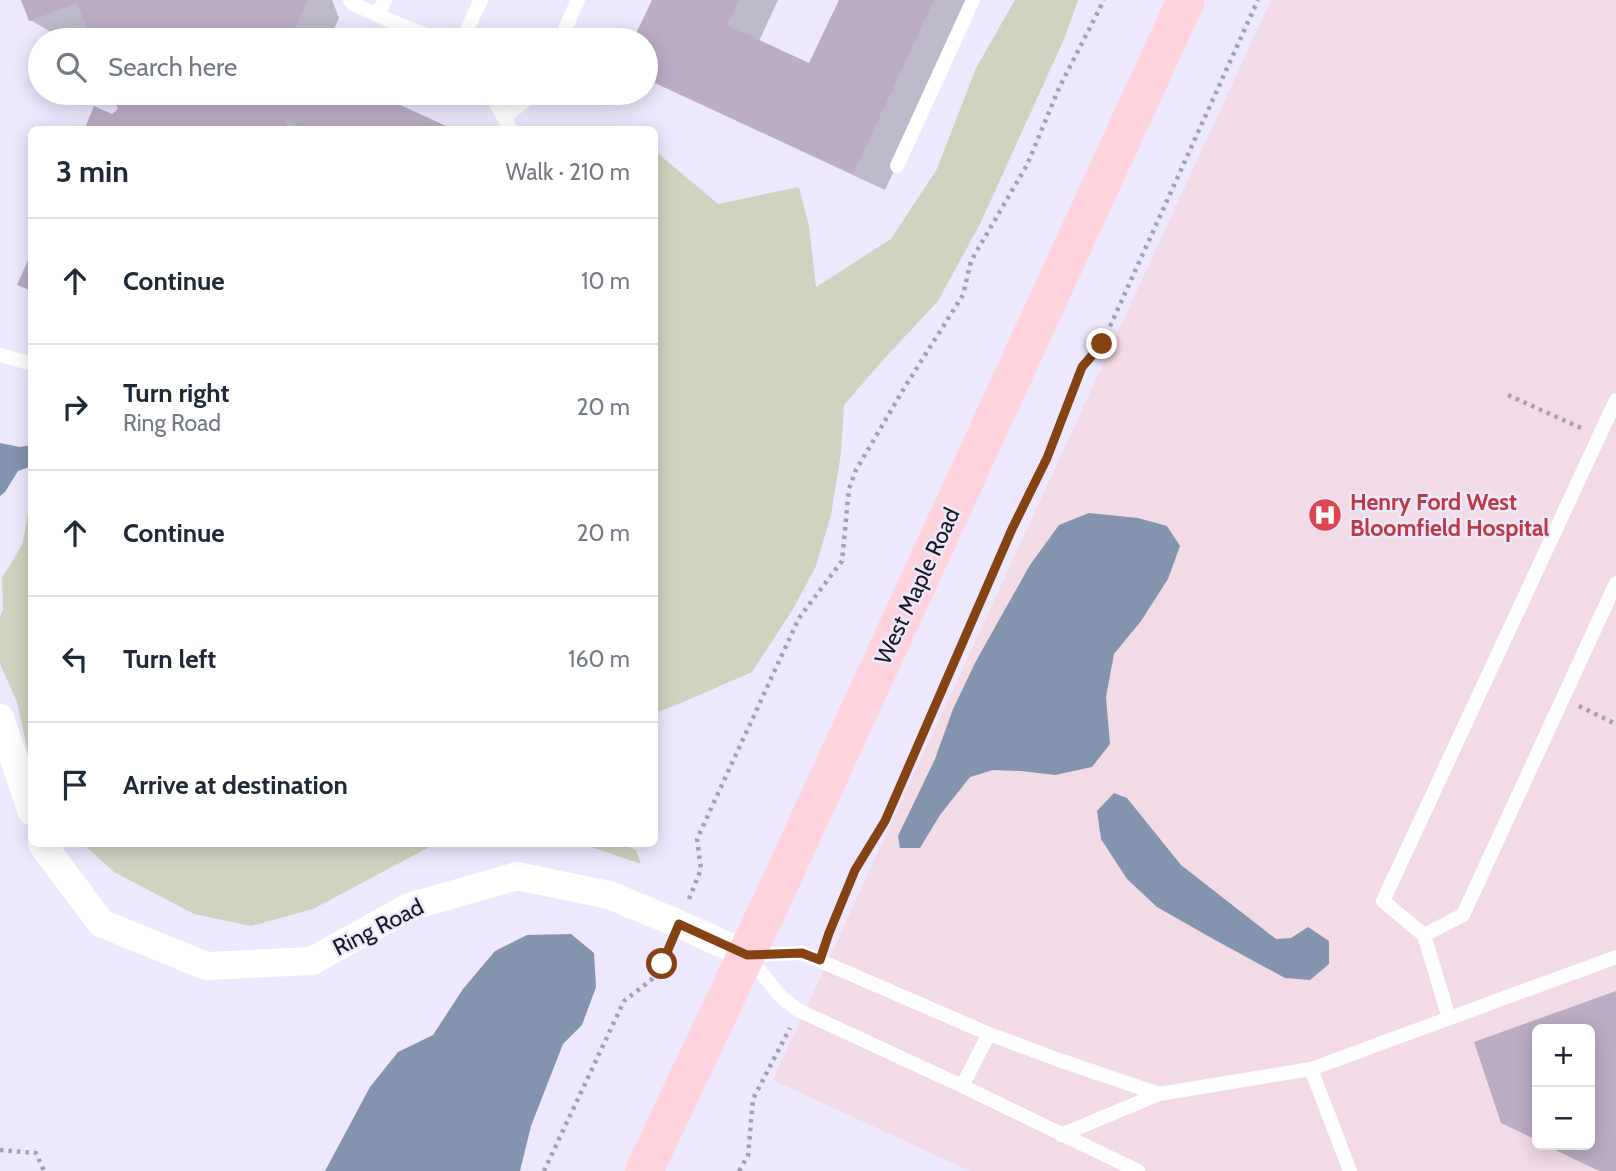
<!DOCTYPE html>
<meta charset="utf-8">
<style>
:root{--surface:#fff;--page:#f2f2f3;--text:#1f2937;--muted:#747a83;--line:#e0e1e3}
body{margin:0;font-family:Cabin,sans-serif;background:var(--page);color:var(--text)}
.controls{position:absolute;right:21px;bottom:21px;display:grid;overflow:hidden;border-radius:10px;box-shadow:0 4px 18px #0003}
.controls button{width:63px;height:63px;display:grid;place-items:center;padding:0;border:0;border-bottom:2px solid var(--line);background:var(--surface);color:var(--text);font:35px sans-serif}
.stop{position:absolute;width:21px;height:21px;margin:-16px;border:5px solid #854212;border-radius:50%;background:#fff}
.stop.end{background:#854212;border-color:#fff;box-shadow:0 2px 7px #0008}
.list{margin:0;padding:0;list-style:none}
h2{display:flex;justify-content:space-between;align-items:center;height:91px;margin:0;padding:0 28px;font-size:30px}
h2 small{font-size:23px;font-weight:400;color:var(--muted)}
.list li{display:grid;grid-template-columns:46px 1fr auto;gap:21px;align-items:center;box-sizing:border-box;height:126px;padding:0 28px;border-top:2px solid var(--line)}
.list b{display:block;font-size:26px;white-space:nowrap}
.list p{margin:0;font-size:23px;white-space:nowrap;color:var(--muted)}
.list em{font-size:23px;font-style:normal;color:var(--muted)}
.icon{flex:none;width:38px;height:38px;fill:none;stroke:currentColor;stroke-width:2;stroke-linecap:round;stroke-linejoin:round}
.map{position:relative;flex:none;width:1616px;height:1171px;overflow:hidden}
.search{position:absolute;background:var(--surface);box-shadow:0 4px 18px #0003;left:28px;top:28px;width:630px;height:77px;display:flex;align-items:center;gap:18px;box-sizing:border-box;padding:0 24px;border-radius:38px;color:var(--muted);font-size:26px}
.panel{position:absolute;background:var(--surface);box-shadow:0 4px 18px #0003;left:28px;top:126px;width:630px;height:721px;border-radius:10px}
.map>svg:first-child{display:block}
.medical{fill:#f2dae6;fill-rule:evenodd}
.green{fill:#ced4c0}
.water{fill:#8494ae}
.shadow{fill:#0003}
.building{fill:#baadc5}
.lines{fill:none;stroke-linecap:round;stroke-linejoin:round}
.path{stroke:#a5a1b2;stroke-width:4.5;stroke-dasharray:3.5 5;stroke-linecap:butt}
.service{stroke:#fff;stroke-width:14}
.minor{stroke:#fff;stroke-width:28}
.secondary{stroke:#fed3de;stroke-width:38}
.route{stroke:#854212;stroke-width:9}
.labels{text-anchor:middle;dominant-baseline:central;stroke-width:5;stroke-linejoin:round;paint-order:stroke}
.health-label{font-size:23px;font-weight:bold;fill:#be3a42;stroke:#ede8fd;text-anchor:start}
.street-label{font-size:23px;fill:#191720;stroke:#ede8fd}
</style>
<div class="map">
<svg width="1616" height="1171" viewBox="0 0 1616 1171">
<rect width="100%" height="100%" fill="#ede8fd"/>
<path class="medical" d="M1271,0H1616V1171H970L773,1080ZM1537,1029H1590V1145H1537Z"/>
<path class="green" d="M1015,0H1078L1065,37L980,224L938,301L884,359L844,405L841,453L831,515L816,566L793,609L752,672L681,703L655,713V151L718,204L799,187L809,226L816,287L891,239L937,169L976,68Z
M31,500V766L17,702L0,664V616L3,610L2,578L22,545Z
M83,844H435L313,909L251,926L194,914L114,872Z
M582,844H622L636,850L641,864Z"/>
<path class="water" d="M0,443L20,447L31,445L32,466L18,471L5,492L0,496Z
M1089,513L1138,518L1167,526L1180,546L1168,579L1141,621L1114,654L1106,697L1110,744L1092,767L1055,775L1021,771L993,770L970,777L940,815L920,848H900L898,836L935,759L953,709L976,661L1030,565L1059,525Z
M1114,793L1127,798L1181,865L1276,939L1291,938L1308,927L1329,941V964L1310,980L1285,978L1215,940L1157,907L1127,879L1101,839L1097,811Z
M571,934L594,953L596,987L582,1025L563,1044L531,1126L520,1171H325L370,1087L398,1052L433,1035L463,989L495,951L527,935Z"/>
<path class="shadow" d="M23,0H332L339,18L329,40H94L89,28L62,38L30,20Z
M654,0H778L759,41L810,65L841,0H973L885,190L646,79V40H635Z
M114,93H370L450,130H86L112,116L120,110Z
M1616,993V1171H1599L1545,1145H1590V1029H1537V1141L1502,1121L1477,1043Z"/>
<path class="building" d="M21,0H308L289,40H92L77,3L29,21Z
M652,0H739L727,25L809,63L839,0H934L853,174L646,78V40H633Z
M112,93H374L455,130H308L285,119L286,127L281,130H84L94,106L112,114L118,109Z
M32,251V291L17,285Z
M1616,991V1171H1601L1547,1145H1590V1029H1537V1140L1501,1123L1474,1042Z"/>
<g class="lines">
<path class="path" d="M1508,395L1581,428
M1579,706L1616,724
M689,899L701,869L697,839L799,618L842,561L849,489L856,470L906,385L963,295L971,261L1027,165L1059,88L1104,0
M826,942L855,870L885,821L1012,529L1047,458L1082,367L1102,344L1258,0
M0,1150L36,1153L44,1171
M544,1171L624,1001L651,980L661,964L667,949
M739,1171L748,1156L753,1099L790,1028"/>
<path class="service" d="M350,0L353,4L386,19L439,40
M377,15L385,0
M462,40L481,0
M560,40L578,0
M490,93L511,130
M504,117L536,93
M897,166L973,0
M0,355L32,364
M1424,935L1463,915L1616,583
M749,955L802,953L989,1034L1059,1060L1159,1094
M748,956L781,997L798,1010L962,1086L1138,1171
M1449,1018L1424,935L1383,901L1616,400
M1311,1069L1350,1171
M962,1086L989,1034
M1061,1135L1159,1094L1311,1069L1616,957"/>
<path class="minor" d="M0,718L32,812
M42,844L101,923L206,966L312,961L409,907L517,876L609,895L679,924L747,955"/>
<path class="secondary" d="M644,1171L768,909L1186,0"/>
</g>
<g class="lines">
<path class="route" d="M662,964L679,924L747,955L802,953L820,960L829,933L855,870L885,821L1012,529L1047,458L1082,367L1102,344"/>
</g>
<defs>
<g id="hospital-disc" transform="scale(1.75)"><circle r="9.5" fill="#e0444e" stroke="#ede8fd"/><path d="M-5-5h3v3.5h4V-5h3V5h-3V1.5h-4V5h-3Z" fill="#fff"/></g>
</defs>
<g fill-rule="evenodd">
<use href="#hospital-disc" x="1325" y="515"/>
</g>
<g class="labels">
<g class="health-label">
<text x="1350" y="502">Henry Ford West<tspan x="1350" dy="26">Bloomfield Hospital</tspan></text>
</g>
<g class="street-label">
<text transform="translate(917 586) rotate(-65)">West Maple Road</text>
<text transform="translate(378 927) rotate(-27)">Ring Road</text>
</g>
</g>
</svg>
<div class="controls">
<button>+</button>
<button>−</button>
</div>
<div class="stop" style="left:662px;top:964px"></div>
<div class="stop end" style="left:1102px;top:344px"></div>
<div class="search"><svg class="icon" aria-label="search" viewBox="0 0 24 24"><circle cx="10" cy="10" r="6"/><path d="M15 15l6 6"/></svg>Search here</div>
<section class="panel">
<h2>3 min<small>Walk · 210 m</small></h2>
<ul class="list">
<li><svg class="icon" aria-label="ahead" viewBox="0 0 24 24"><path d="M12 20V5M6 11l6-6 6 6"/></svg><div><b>Continue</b></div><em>10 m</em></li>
<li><svg class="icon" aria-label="right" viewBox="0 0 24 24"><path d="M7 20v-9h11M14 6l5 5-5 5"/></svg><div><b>Turn right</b><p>Ring Road</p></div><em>20 m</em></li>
<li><svg class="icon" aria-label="ahead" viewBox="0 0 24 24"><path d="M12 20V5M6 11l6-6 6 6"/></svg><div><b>Continue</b></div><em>20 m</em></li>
<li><svg class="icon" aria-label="left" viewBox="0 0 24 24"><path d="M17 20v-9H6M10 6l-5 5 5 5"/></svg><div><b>Turn left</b></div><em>160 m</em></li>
<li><svg class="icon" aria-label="arrive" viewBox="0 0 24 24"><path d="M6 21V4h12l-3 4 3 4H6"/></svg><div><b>Arrive at destination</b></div></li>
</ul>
</section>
</div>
